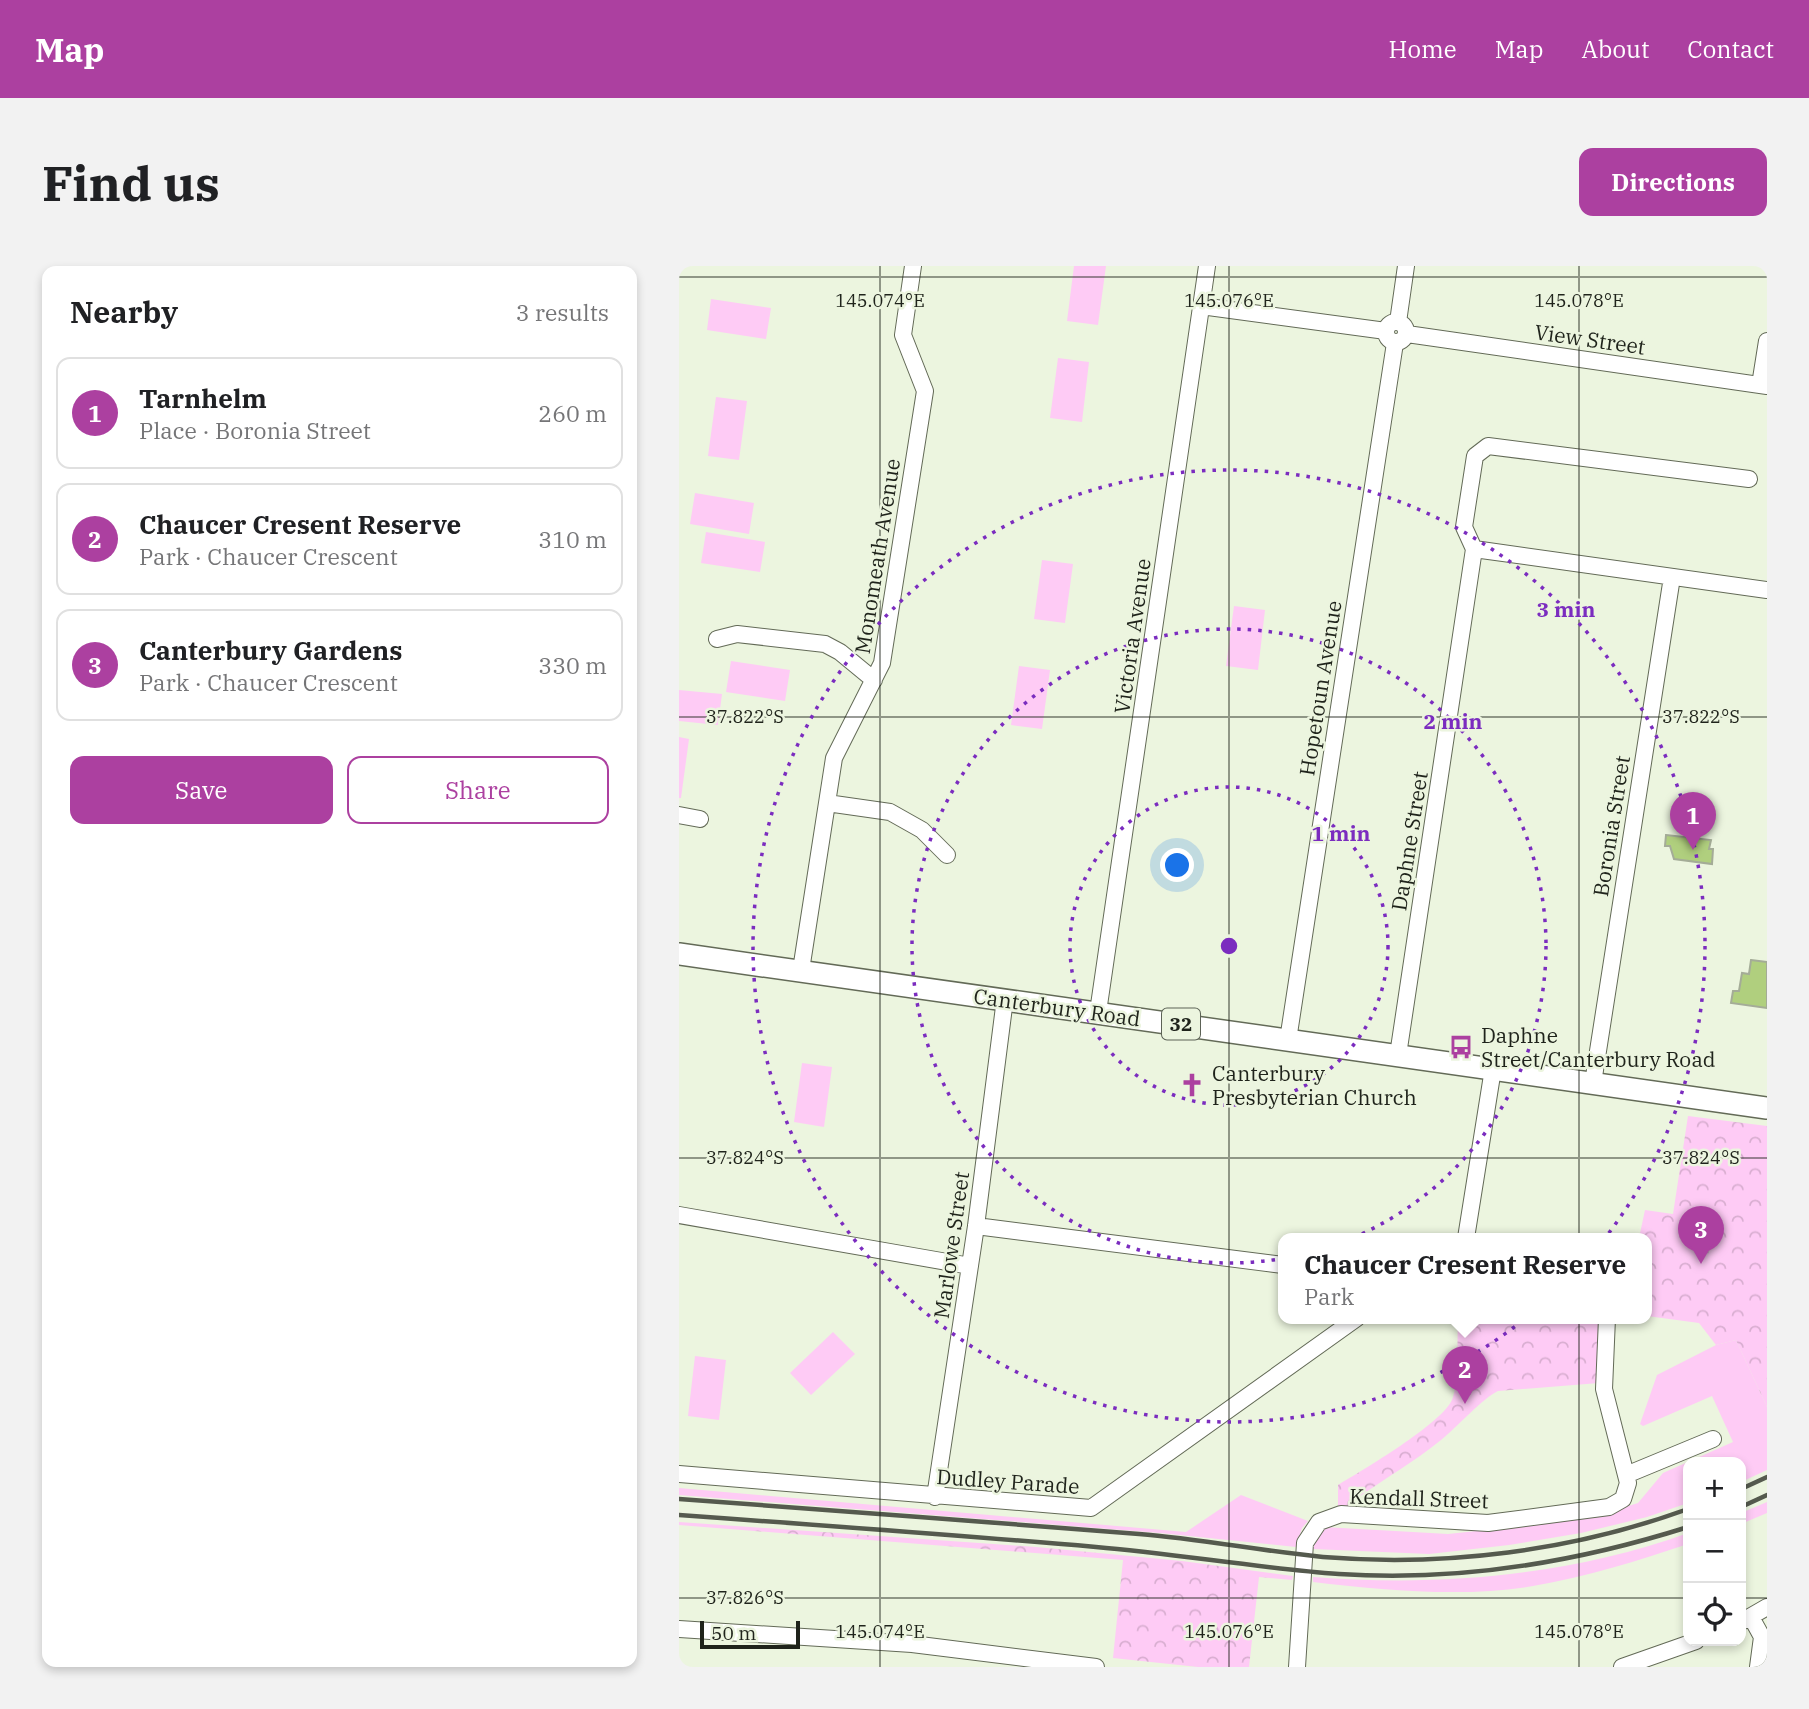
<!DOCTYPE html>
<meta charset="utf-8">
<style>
:root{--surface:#fff;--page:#f2f2f2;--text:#202124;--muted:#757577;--line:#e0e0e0;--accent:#ac40a0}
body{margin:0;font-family:"IBM Plex Serif",serif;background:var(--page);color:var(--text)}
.controls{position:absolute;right:21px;bottom:21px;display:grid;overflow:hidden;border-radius:14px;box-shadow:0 4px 10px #0003}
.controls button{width:63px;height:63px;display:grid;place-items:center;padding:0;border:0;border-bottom:2px solid var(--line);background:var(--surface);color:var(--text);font:35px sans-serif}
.scale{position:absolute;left:21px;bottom:18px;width:100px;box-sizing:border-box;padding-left:7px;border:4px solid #1f231b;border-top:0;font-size:19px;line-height:24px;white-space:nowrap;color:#1f231b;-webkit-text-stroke:5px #ecf5df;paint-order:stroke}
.you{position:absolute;left:499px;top:600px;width:24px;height:24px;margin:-18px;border:5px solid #fff;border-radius:50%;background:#1a73e8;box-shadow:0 0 0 10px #1a73e833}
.badge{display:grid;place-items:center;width:46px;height:46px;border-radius:50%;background:var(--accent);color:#fff;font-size:23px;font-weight:700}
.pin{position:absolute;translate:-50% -58px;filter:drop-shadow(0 2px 4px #0008)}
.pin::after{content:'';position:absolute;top:37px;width:24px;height:21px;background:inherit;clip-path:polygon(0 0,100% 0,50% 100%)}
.popup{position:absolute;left:599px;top:967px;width:374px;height:91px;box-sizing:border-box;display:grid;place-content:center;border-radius:14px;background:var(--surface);filter:drop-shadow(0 2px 5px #0005);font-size:23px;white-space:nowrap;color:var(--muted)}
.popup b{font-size:26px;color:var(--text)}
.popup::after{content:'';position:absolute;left:50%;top:100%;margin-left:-14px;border:14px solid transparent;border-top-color:var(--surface)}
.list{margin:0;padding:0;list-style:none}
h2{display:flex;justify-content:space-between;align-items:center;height:91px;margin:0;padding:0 28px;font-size:30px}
h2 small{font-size:23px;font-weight:400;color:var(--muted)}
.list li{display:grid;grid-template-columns:46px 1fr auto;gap:21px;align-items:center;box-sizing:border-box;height:112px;margin:0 14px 14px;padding:0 14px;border:2px solid var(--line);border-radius:14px}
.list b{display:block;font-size:26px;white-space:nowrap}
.list p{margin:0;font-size:23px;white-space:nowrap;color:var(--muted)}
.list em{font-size:23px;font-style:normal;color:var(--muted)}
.actions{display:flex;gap:14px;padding:21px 28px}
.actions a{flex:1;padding:16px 0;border:2px solid var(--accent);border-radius:14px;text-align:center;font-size:24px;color:var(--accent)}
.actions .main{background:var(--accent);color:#fff}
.icon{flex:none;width:38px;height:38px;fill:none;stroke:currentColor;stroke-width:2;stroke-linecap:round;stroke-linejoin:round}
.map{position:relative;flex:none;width:1088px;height:1401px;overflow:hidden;border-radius:14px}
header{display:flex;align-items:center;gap:42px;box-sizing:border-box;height:98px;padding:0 35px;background:var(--accent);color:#fff}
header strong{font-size:33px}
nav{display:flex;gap:38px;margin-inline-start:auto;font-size:24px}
.intro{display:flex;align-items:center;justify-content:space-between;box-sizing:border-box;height:168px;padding:0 42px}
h1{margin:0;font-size:49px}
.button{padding:18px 32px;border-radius:14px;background:var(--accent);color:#fff;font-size:24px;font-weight:700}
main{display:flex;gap:42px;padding:0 42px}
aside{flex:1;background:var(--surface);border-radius:14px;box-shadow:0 4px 10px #0003}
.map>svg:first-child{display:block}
.green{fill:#fecbf5}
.forest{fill:url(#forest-crowns)}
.building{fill:#b0cf7e;stroke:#a4ac97;stroke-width:2}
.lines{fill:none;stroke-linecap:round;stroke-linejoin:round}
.minor-casing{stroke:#636a57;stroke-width:18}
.major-casing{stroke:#636a57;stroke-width:24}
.minor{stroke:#fff;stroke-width:16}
.major{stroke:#fff;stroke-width:21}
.rail{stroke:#555a4e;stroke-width:4.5}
.ticks{fill:none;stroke:#1f231b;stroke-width:2;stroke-opacity:0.45}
.ring{fill:none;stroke:#7b2cbf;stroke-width:3.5;stroke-dasharray:3.5 7}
.labels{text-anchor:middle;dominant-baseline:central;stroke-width:5;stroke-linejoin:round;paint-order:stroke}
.shield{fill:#ecf5df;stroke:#5c6256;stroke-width:2}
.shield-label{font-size:19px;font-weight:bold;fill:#1f231b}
.street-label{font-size:21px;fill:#1f231b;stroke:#ecf5df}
.poi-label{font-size:21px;fill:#1f231b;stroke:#ecf5df;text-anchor:start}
.ticks-label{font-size:18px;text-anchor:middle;fill:#1f231b;stroke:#ecf5df;stroke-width:5;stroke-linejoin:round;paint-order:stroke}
.centre{fill:#7b2cbf;stroke:#ecf5df;stroke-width:3.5}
.ring-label{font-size:21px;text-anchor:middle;font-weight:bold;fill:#7b2cbf;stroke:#ecf5df;stroke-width:5;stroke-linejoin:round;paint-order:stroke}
</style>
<header>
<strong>Map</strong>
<nav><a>Home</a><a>Map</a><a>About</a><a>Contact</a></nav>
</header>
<div class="intro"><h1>Find us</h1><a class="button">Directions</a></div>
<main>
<aside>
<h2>Nearby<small>3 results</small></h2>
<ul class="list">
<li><span class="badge">1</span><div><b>Tarnhelm</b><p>Place · Boronia Street</p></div><em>260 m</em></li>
<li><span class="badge">2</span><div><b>Chaucer Cresent Reserve</b><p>Park · Chaucer Crescent</p></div><em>310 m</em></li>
<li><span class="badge">3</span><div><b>Canterbury Gardens</b><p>Park · Chaucer Crescent</p></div><em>330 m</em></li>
</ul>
<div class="actions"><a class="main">Save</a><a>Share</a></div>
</aside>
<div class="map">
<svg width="1088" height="1401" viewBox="0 0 1088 1401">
<defs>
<pattern id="forest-crowns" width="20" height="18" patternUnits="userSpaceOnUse" patternTransform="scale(1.75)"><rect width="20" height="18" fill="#fecbf5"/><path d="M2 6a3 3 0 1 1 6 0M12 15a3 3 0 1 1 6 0" fill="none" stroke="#d9aed1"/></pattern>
</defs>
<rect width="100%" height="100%" fill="#ecf5df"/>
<path class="green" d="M395,0H427L419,59L388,55Z
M32,33L92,42L87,73L28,64Z
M379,92L410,96L403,156L371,152Z
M37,131L68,135L60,194L29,190Z
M16,227L75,237L70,268L11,258Z
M27,266L86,276L81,306L22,297Z
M363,294L394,298L386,357L355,353Z
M555,340L586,344L579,404L547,400Z
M52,395L111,404L106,435L47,426Z
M340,400L371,404L363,463L332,459Z
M0,424L43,428L39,459L0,455Z
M0,471L10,473L2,532H0Z
M123,797L153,801L145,861L115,856Z
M154,1066L176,1088L132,1129L111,1107Z
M1057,1074L1088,1141V1204L1062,1216V1196H1009V1237L968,1251L902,1267L830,1279L750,1288L634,1283L636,1274L645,1261L769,1268L807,1264L937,1244L959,1237L984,1207L1054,1176L1033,1130L964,1160L961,1158L978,1109L1037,1079Z
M16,1090L47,1094L40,1154L9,1150Z
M0,1222L507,1266L562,1229L629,1255L623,1262L617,1281L481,1267L0,1229Z
M1088,1236V1247L1062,1258V1247Z
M1009,1267V1278C958,1295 907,1311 854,1320C785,1332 703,1324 634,1316V1311C760,1321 890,1310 1009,1267Z"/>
<path class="forest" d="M1009,850L1088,860V1141L1057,1074L1037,1079L1020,1057L968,1050V972H960L966,944L994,948Z
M779,1052H922L920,1117L819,1125C805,1131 776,1163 762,1174C735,1196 705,1213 677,1233L675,1241H659V1219C684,1204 762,1158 773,1134C780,1118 778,1072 779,1052Z
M0,1256L357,1281L503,1295L614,1310L613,1314L580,1311L570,1401H519L434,1392L444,1294L0,1259Z"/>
<path class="building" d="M987,569L1032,574L1030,583H1034L1033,598L995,593L991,580H986Z
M1072,694L1088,696V742L1052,737L1054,725H1060L1063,707L1070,708Z"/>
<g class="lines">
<g class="minor-casing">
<path id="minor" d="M522,40L707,65
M707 66a10 10 0 1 1 20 0a10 10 0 1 1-20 0Z
M719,56L727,0
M728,68L1088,120
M1081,119L1088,75
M795,283L785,261L796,190L809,180L1070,213
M795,283L1088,324
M38,373L58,368L146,378L161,386L195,414
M148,537L211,546L243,564L268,589
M0,549L21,553
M122,704L155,492L203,397L246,125L224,69L234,0
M419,746L528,0
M609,774L716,77
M719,789L795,283
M914,817L993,311
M0,949L291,1000
M297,960L604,999
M787,972L814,803
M0,1208L412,1242L678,1052
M947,1209L1034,1173
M256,1231L297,960L326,733
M1072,1351L1083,1371L1079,1401
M1062,1356L1088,1341
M0,1363L233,1378L417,1401
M618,1401L626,1277L640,1256L662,1248L809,1257L930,1241L944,1233L949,1217L925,1123L928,1052
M943,1401L1017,1375"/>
</g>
<g class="major-casing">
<path id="major" d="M0,688L1088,842"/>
</g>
<use href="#minor" class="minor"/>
<use href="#major" class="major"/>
<path class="rail" d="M1062,1223L1088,1211
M0,1233C153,1245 307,1255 460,1268C522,1273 582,1285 644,1291C767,1301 893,1285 1009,1243
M1062,1241L1088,1229
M0,1249C139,1259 278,1269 417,1281C498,1288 579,1302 660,1308C779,1316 895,1297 1009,1261"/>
</g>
<path class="ticks" d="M201,0V1401M550,0V1401M900,0V1401M0,11H1088M0,451H1088M0,892H1088M0,1332H1009M1062,1332H1088"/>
<g class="ring">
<circle cx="550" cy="680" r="159"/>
<circle cx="550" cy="680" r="317"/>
<circle cx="550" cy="680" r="476"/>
</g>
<defs>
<g id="bus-bare" transform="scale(1.89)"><path d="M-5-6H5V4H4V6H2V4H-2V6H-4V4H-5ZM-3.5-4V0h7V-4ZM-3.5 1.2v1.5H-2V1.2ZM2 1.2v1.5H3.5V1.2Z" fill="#ac40a0" stroke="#ecf5df" stroke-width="2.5" paint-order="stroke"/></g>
<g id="church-bare" transform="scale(1.89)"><path d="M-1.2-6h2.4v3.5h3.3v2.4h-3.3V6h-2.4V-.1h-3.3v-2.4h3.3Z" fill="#ac40a0" stroke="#ecf5df" stroke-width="2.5" paint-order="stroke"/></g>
</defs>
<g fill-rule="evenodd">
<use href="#bus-bare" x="782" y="781"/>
<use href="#church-bare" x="513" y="819"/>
</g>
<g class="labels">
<rect class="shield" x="483" y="742.5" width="38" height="31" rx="5"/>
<g class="shield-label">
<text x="502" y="758">32</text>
</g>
<g class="street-label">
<text transform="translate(911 73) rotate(8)">View Street</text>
<text transform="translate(198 290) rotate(-81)">Monomeath Avenue</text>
<text transform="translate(453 370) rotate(-82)">Victoria Avenue</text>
<text transform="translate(641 422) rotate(-81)">Hopetoun Avenue</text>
<text transform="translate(932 560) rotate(-81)">Boronia Street</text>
<text transform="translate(730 575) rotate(-81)">Daphne Street</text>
<text transform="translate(378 741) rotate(8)">Canterbury Road</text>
<text transform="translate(272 979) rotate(-82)">Marlowe Street</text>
<text transform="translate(329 1215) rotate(4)">Dudley Parade</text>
<text transform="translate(740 1232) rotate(2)">Kendall Street</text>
</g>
<g class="poi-label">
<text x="802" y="769">Daphne<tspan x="802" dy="24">Street/Canterbury Road</tspan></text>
<text x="533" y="807">Canterbury<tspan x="533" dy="24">Presbyterian Church</tspan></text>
</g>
</g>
<g class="ticks-label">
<text x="201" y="41">145.074°E</text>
<text x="550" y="41">145.076°E</text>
<text x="900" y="41">145.078°E</text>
<text x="66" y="457">37.822°S</text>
<text x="1022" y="457">37.822°S</text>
<text x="66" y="898">37.824°S</text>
<text x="1022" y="898">37.824°S</text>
<text x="66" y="1338">37.826°S</text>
<text x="201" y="1372">145.074°E</text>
<text x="550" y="1372">145.076°E</text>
<text x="900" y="1372">145.078°E</text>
</g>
<circle cx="550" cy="680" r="10" class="centre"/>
<g class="ring-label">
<text x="887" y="351">3 min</text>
<text x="774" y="463">2 min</text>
<text x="662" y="575">1 min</text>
</g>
</svg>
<div class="controls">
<button>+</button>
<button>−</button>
<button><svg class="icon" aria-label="locate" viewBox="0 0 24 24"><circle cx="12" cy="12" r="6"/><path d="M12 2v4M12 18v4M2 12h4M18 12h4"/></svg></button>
</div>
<div class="scale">50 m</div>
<div class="you"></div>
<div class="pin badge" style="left:1014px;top:584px">1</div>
<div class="pin badge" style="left:786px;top:1138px">2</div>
<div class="popup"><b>Chaucer Cresent Reserve</b>Park</div>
<div class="pin badge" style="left:1022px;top:998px">3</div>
</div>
</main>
